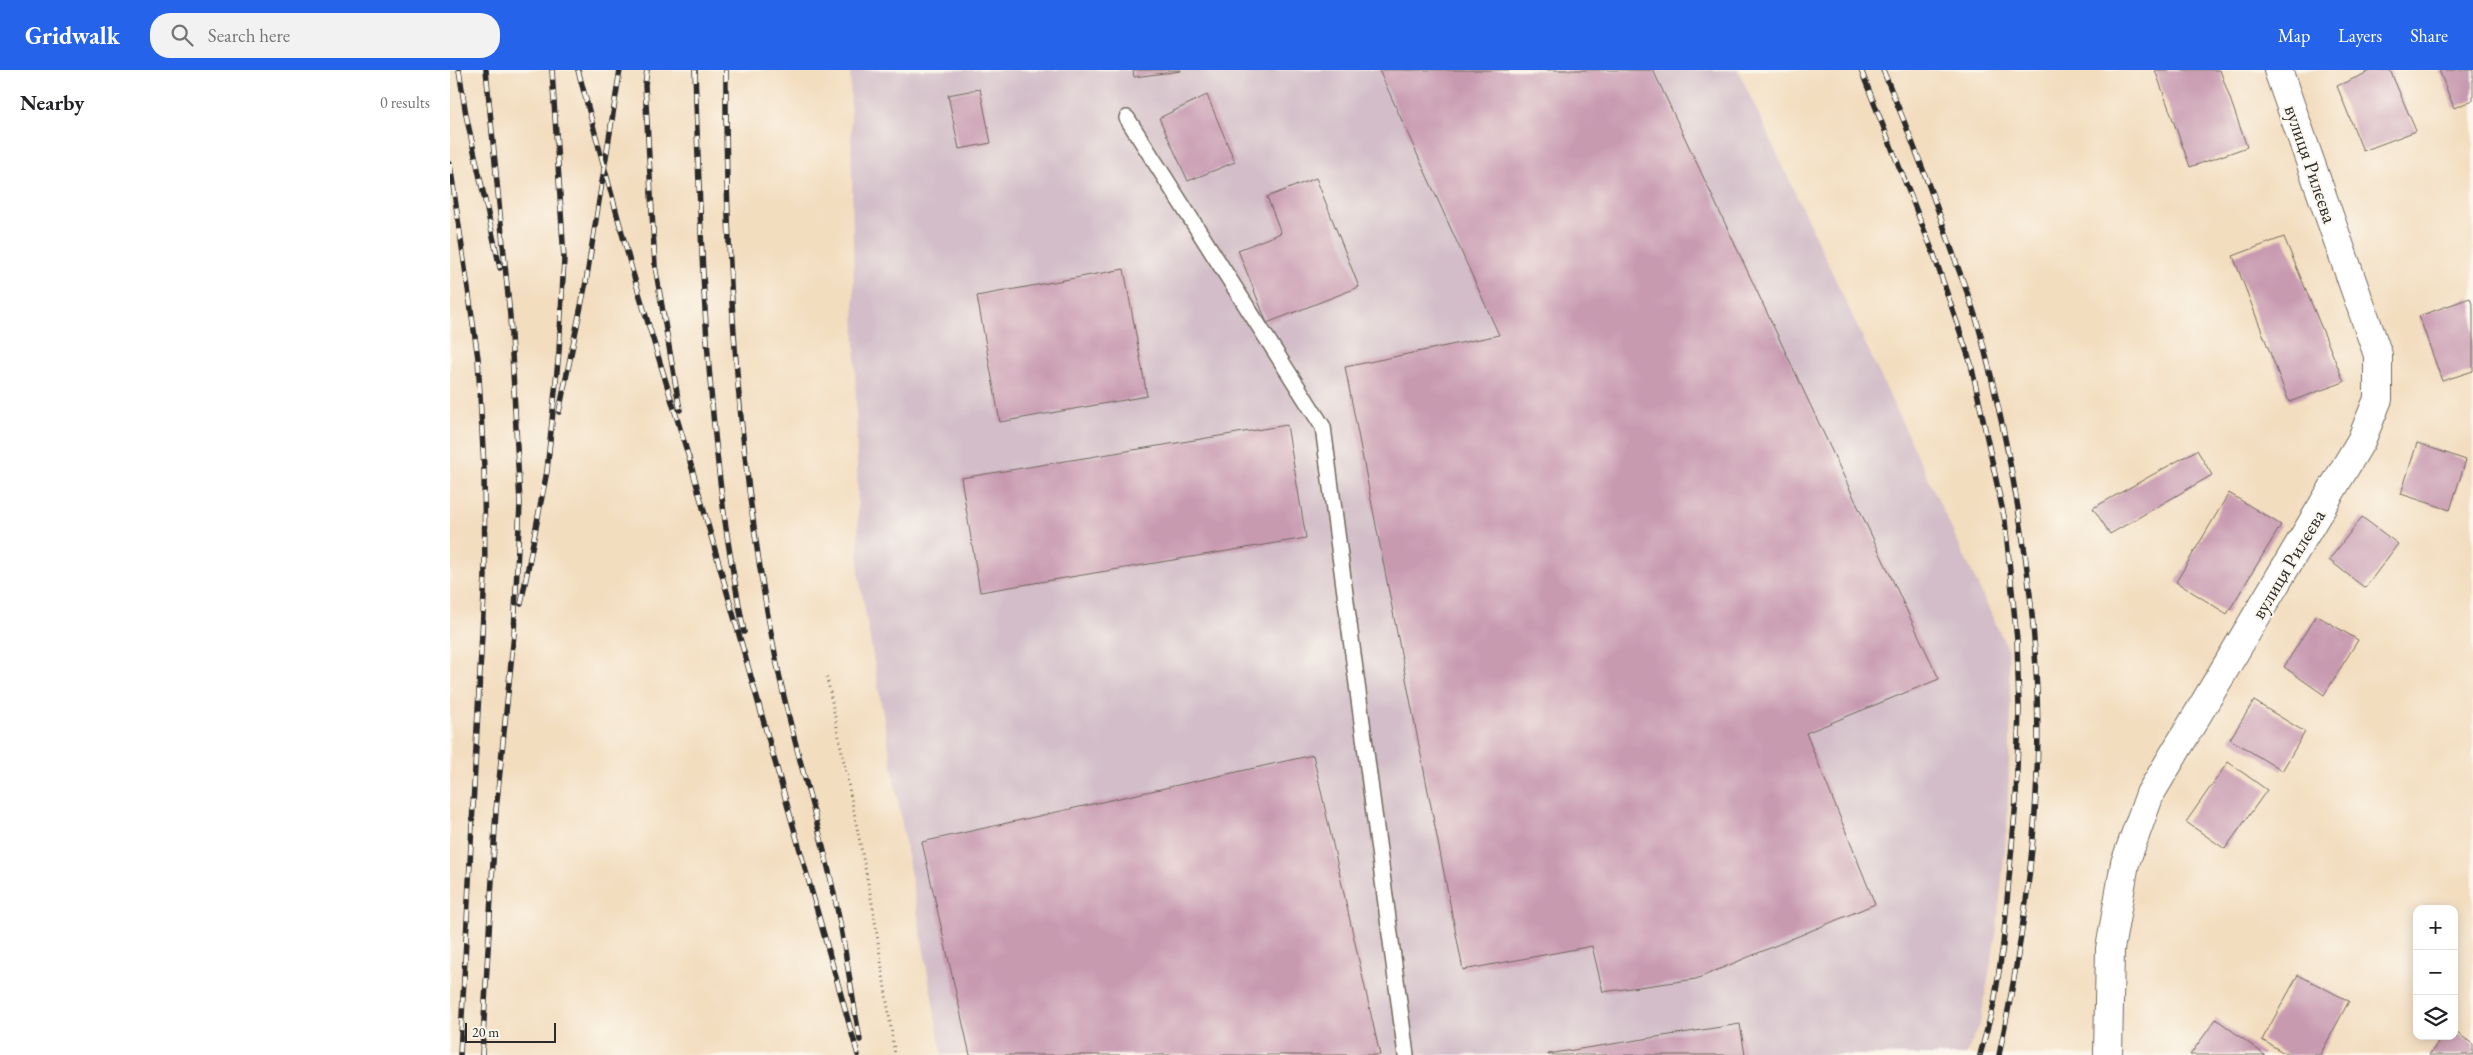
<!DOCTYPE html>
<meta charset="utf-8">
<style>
:root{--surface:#fff;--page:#f2f2f2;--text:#202124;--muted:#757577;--line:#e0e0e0;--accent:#2563eb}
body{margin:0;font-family:"EB Garamond",serif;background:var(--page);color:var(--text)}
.controls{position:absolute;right:15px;bottom:15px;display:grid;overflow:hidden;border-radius:10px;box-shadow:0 2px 12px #0003}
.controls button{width:45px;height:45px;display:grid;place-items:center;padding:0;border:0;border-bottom:1px solid var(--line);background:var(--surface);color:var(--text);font:25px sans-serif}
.scale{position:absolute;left:15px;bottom:12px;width:91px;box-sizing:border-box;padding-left:5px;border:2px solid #2b2b2b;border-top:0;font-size:14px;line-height:18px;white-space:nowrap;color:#2b2b2b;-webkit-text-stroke:4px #fbf7ec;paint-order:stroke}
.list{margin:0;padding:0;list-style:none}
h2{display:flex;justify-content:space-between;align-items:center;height:65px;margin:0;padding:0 20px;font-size:21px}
h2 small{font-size:16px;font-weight:400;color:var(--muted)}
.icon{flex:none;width:28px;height:28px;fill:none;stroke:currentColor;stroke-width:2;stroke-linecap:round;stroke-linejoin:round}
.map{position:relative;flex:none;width:2023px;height:985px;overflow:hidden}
header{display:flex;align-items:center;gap:30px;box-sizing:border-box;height:70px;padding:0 25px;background:var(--accent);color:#fff}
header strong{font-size:24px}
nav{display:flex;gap:28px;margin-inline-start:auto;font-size:18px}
.search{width:350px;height:45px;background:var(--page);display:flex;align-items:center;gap:12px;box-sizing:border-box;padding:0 18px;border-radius:20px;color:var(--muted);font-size:19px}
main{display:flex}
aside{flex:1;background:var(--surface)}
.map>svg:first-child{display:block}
.industrial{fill:#d2bdc8}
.building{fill:#c89ab0}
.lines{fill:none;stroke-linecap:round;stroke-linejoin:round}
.lane-casing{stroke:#71695f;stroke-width:18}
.street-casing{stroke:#71695f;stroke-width:30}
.path{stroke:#71695f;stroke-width:3;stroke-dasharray:1 4;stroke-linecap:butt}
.lane{stroke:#fff;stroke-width:15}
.street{stroke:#fff;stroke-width:28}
.rail-casing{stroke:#2b2b2b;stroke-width:5.5}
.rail{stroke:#fbf7ec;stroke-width:4;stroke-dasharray:11;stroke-linecap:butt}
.labels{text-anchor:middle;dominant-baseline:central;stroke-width:4;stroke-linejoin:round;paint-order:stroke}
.street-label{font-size:20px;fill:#2b2b2b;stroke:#fbf7ec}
</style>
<header>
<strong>Gridwalk</strong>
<div class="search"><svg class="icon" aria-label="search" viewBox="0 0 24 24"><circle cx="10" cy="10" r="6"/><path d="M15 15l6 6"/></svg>Search here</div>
<nav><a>Map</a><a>Layers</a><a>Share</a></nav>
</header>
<main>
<aside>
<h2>Nearby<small>0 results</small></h2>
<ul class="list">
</ul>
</aside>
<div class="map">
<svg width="2023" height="985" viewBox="0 0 2023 985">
<rect width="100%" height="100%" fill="#fbf7ec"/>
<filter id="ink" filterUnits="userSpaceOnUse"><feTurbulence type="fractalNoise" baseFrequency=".02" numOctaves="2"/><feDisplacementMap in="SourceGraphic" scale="10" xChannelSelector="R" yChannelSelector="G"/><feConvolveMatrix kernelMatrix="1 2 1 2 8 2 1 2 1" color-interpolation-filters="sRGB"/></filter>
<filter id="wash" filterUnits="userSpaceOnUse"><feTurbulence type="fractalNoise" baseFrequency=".0096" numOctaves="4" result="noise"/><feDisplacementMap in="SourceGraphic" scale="20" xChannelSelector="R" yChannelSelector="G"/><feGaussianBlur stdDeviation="1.12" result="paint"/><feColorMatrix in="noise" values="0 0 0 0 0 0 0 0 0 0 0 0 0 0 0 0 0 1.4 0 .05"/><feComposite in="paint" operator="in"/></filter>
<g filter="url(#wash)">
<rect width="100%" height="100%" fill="#f3ddbf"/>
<path class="industrial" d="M400,0H1288L1558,580L1561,644L1557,757L1547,859L1530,954L1516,985H492L409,506Z"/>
<g id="blocks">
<path class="building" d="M683,0H731V1L684,7Z
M929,0H1203L1489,609L1356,663L1425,834L1246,909L1153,922L1142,876L1013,900L895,297L1049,265Z
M1705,0H1770L1797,77L1740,97Z
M1923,0H1940L1966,61L1913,81L1887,16Z
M1989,0H2023V30L2004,38Z
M530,19L541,73L509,79L498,25Z
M757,25L785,92L738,111L709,48Z
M866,108L909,217L817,253L788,180L831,163L817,127Z
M1834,167L1894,312L1839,332L1783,186Z
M674,199L697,326L550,352L527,226Z
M2020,228L2023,237V301L1992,311L1969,246Z
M837,355L856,468L530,522L511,408Z
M1967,373L2016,390L2000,440L1951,424Z
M1747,380L1762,405L1660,464L1643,438Z
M1779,423L1831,455L1777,544L1726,512Z
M1912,447L1948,474L1915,518L1879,490Z
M1866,545L1908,570L1874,625L1834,597Z
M1804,631L1855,662L1832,701L1780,669Z
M863,685L930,985H520L472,772Z
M1778,692L1817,720L1775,779L1736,752Z
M1848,905L1899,931L1870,985H1838L1812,970Z
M1766,949L1815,985H1740Z
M1290,954L1295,985H1098V984Z
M2004,961L2023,974V985H1979L1993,966H2004Z"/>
</g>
</g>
<g filter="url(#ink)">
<use href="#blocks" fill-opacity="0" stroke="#71695f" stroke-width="1"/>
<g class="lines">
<g class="lane-casing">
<path id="lane" d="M677,48L873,357L956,985"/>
</g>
<g class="street-casing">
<path id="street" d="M1658,985L1660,879L1675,793L1700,724L1911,371L1928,329V285L1828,0"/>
</g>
<path class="path" d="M377,607L423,838L445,985"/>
<use href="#lane" class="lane"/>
<use href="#street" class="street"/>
<g class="rail-casing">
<path id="rail" d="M9,0L16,45L50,198
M128,0L182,200L239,388L408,985
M197,0L195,15L205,196L230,340
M245,0C250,155 255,311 277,465C282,498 288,530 294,562
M276,0C275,199 288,399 327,594C342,672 368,747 384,824C395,872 401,922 410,970
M1411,0L1484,185L1521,294L1555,451L1567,570L1569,639L1566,731L1553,875L1544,934L1530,985
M1433,0C1460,64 1485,129 1507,195C1515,217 1524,239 1530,262C1561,380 1583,501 1587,622C1592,744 1574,867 1549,985
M0,94L28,288L34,398L35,506L10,985
M109,342L136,212L170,0
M71,534L97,401L109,281L114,189L102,0
M32,985L46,740L64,564L70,433L60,246L36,0"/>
</g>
<use href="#rail" class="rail"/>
</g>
</g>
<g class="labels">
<g class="street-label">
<text transform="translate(1861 94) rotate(71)">вулиця Рилєєва</text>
<text transform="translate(1838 494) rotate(-59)">вулиця Рилєєва</text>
</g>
</g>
</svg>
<div class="controls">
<button>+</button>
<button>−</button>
<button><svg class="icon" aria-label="layers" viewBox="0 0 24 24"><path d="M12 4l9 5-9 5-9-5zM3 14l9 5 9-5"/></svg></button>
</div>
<div class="scale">20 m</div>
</div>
</main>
